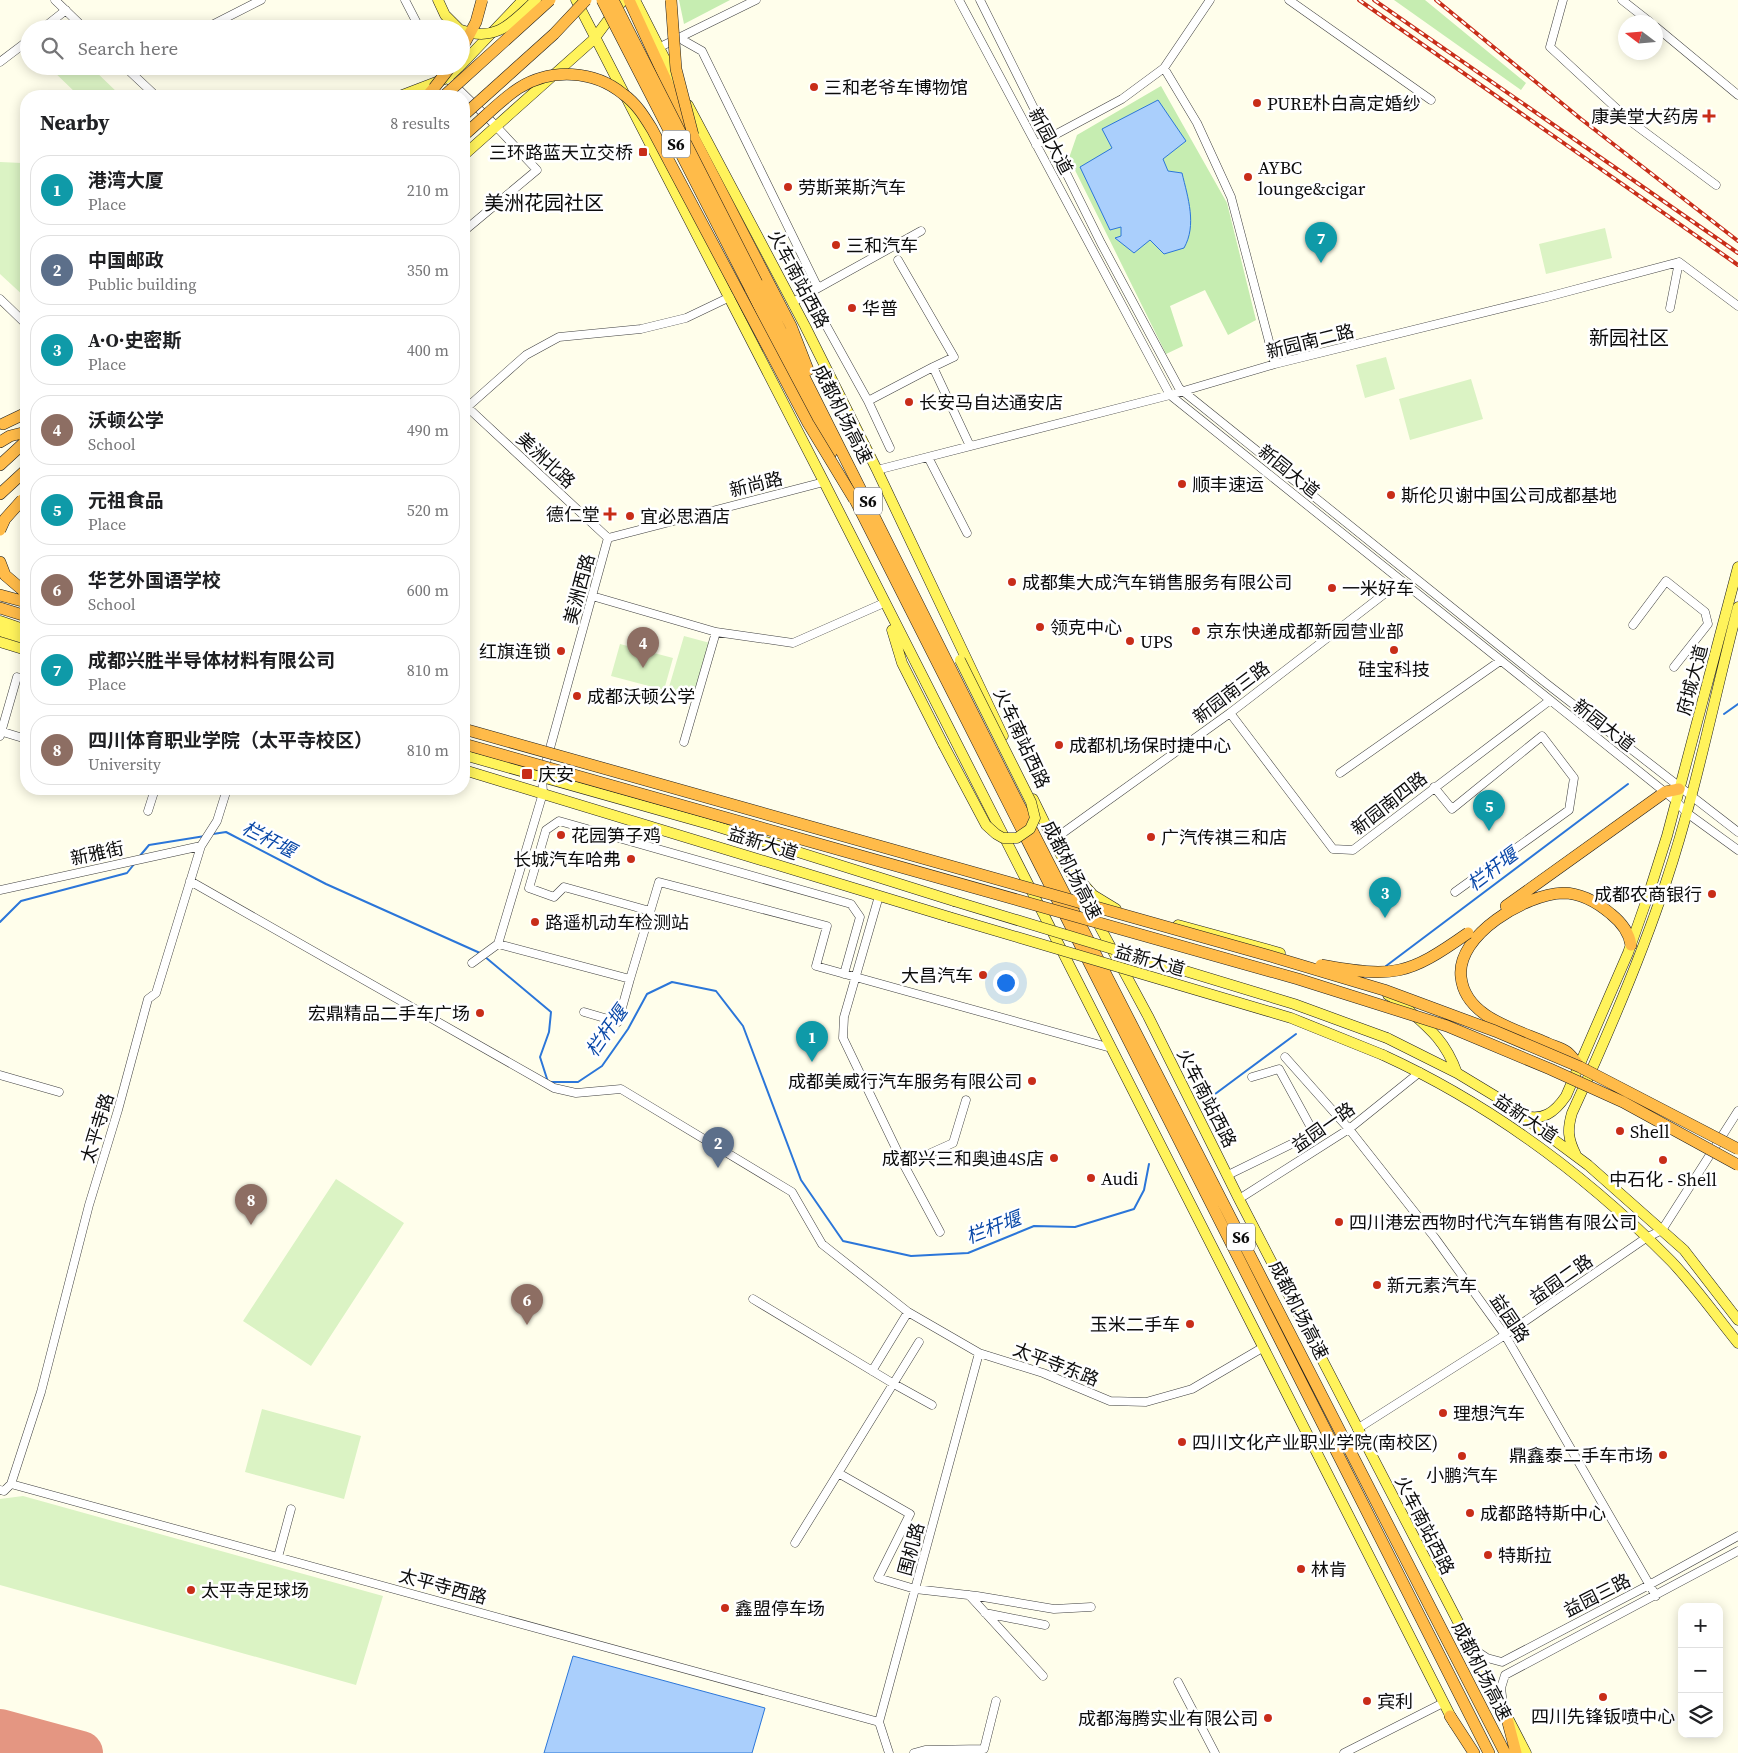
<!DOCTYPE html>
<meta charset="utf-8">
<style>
:root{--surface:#fff;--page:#f2f2f2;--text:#202124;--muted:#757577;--line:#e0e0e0;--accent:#1a73e8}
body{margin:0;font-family:"Source Serif 4","Noto Sans SC",serif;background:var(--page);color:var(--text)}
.controls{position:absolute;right:15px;bottom:15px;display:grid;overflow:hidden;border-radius:10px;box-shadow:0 2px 12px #0003}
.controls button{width:45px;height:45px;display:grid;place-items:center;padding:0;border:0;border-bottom:1px solid var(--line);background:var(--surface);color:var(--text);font:25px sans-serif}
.compass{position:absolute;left:1618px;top:15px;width:45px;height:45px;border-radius:50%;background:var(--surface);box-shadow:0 2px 12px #0003;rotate:286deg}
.you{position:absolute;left:1005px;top:982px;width:18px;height:18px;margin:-12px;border:4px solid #fff;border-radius:50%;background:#1a73e8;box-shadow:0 0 0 8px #1a73e833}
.badge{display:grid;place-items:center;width:32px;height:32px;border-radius:50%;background:var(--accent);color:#fff;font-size:16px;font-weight:700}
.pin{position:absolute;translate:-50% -41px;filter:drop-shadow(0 1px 2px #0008)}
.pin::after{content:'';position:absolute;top:26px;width:18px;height:15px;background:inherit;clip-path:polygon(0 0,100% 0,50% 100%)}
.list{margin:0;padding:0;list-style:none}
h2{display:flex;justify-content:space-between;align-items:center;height:65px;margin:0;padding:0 20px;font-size:21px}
h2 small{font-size:16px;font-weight:400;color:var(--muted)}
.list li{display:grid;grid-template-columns:32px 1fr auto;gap:15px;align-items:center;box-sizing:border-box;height:70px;margin:0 10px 10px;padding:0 10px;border:1px solid var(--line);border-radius:20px}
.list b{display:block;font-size:19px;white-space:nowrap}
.list p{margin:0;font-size:16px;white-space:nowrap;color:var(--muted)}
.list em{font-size:16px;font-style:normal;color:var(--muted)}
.icon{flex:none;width:28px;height:28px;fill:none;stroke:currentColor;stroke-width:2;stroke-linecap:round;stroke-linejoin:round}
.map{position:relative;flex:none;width:1738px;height:1753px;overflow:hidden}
.search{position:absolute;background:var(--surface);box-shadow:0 2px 12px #0003;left:20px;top:20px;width:450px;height:55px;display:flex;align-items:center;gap:12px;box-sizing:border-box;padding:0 18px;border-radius:28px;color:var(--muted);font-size:19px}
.panel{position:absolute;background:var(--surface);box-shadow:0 2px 12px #0003;left:20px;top:90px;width:450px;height:705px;border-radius:20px}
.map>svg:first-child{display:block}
.green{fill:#c6edb1}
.pitch{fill:#dbf3c4}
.water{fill:#aacffc;stroke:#2b76d9}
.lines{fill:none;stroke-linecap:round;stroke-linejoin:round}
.stream{stroke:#2b76d9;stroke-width:2}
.runway{stroke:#e49682;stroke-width:44}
.minor-casing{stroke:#3f3f3f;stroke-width:9}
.major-casing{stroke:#1d1d1d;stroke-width:11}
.highway-casing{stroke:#1d1d1d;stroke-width:12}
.minor{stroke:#fff;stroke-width:8}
.major{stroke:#fff35b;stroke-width:10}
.highway{stroke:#ffbb49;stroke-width:11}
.rail-casing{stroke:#c82d18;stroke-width:4}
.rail{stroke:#fff;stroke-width:2;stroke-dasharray:5.5;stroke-linecap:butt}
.major-bridge-casing{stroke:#1d1d1d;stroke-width:11;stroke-linecap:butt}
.highway-bridge-casing{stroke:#1d1d1d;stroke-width:12;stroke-linecap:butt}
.major-bridge{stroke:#fff35b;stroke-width:10}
.highway-bridge{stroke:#ffbb49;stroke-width:11}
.poi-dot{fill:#c82d18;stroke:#fff;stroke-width:2}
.labels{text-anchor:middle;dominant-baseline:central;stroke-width:5;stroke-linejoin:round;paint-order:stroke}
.shield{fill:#fff;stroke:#555;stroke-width:1}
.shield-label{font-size:16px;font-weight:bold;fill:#0c0c0c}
.poi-label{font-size:18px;fill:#0c0c0c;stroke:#fff;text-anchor:start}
.street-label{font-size:18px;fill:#0c0c0c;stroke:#fff}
.water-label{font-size:19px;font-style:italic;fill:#0b49a8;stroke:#fff}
.quarter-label{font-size:20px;fill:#0c0c0c;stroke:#fff}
</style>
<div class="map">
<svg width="1738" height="1753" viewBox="0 0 1738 1753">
<rect width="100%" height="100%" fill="#fffeeb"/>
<path class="green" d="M679,0H730L684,24Z
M1394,0H1425L1526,83L1521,90Z
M1161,86L1227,203L1256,320L1228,335L1205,290L1170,306L1183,346L1166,354L1069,158L1077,135Z"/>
<path class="pitch" d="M48,66H90L121,96H79Z
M0,162L22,163L26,166V298L0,274Z
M1605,228L1612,258L1546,274L1539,244Z
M1386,357L1395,389L1365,398L1356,365Z
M1471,379L1483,419L1410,440L1399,399Z
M684,636L710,643L692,701L667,694Z
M620,644L673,658L664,690L611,676Z
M336,1179L404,1223L311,1366L243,1321Z
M262,1409L361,1436L344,1499L245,1472Z
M23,1496L383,1596L356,1685L0,1585V1499Z"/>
<path class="water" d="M1158,100L1186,141L1163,159L1168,171L1182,173C1188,198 1197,225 1184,248L1164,254L1150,240L1134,253L1115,238L1121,236V227L1110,230L1080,167L1112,148L1102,129Z
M573,1656L765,1708L752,1753H544Z"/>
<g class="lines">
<path class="stream" d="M1724,714L1738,704
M213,834L226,832L326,884L480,953
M139,857L149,845L205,836
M0,922L21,901L127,873L135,863
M484,956L551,1012L549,1032L540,1057L548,1082H578L602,1066L628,1029L647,994L672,982L716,991L743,1026L801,1180L843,1241L911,1256L968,1253L1034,1226L1075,1227L1134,1209L1144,1190L1149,1164
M1386,966L1628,784
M1207,1100L1296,1034"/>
<path class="runway" d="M0,1731L81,1753"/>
<g class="minor-casing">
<path id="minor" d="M55,0L85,29
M405,0L420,29
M959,0L1170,395L1676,801L1687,813L1738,850
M980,0L1101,243L1179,388L1547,684L1738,832
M1289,0L1431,100
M1563,0L1550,47L1630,121L1716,185
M1622,0L1650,22
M1656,27L1738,95
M42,29L66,10
M204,29L261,0
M679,38L702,51L818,288
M658,48L756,0
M0,62L29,40
M124,66L156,96
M441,66L447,78L492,122L537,170L464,231
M1164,68L1197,123L1231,197L1275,364
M1036,145L1122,99L1164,68L1210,0
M898,260L954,357L933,367
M0,299L26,324
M793,302L921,231
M1670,308L1679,262
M817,309L868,401L933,367L970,446
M868,401L890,448
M465,405L608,538
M464,410L526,355L559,337L641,329L686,318L730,297
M928,457L967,533
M877,470L1170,395L1275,364L1547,297L1679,262L1738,306
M608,538L824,482
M592,596L716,632L793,643L884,603
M1633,625L1666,581L1705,612L1708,624L1674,667
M1230,713L1333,849L1353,850L1549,701
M0,731L26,739
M0,736L17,677
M684,742L716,632
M1340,773L1500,661
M1434,787L1452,809L1542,736L1574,778L1569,810L1455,892
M148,811L155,789
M1053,840L1230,713L1401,581
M190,881L554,1088L576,1093L621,1089L792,1192L822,1244L908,1312
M0,890L201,846
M879,896L844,1017L843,1038L904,1165L940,1232
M650,911L564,887L554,897L529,888L546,830L559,821L851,904L860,917L844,974
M498,944L630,979L618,1022L584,1012
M472,963L498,944L543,793L542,777L608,538
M630,979L659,882L827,926L816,966L1111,1048
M1285,1057L1349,1129L1435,1238L1505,1335L1656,1596
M0,1075L59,1092
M904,1165L953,1143L966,1100
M1228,1175L1314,1133L1279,1069L1252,1077
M1239,1199L1349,1129L1420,1072
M753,1299L894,1384L932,1405
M872,1371L908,1312L979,1353L1043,1373L1110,1401L1146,1402L1192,1389L1262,1348
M1357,1429L1505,1335L1646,1238L1662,1230L1738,1111
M840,1474L910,1514L878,1578L915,1589L977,1596L1054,1609L1091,1607
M11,1484L41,1392L89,1205L118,1110L148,999L156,993L201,846L217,821L227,789
M0,1490L4,1491L11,1484L879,1722
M795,1543L919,1342
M278,1557L291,1509
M969,1595L1043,1676
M985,1613L1045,1625
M1472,1648L1487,1658L1502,1662L1649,1585L1738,1536
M1178,1682L1215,1753
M1503,1704L1501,1688L1505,1675L1738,1551
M889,1753L879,1722L979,1353
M914,1753L925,1750L984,1749L996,1701
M1344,1753L1443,1703"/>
</g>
<g class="major-casing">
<path id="major" d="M438,0L445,15L459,29
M576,0L824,482L1454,1723
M635,0L677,83
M461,65L523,0
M400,96L447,78L460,66
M688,105L805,326L877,470L1003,736
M464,155L594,39L623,0
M0,621L26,630
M892,630L902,663L943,744
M0,631L26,639
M0,642L26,650
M464,755L712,825L954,901
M464,770L949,917
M1033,799L1053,840L1148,1016L1239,1199L1526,1753
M1077,877L1093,895L1116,909
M1178,925L1280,953
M1388,995L1397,1000C1425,1025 1444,1037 1457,1073
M1387,1038L1457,1073L1495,1096L1588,1165L1684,1250L1738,1320
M1383,1055C1492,1105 1586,1175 1671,1261C1695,1286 1716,1316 1738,1343
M1522,1115C1543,1122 1555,1112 1566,1096L1628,953L1648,896L1667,836L1738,567
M1576,1155C1568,1139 1567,1130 1572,1113C1607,1037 1640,961 1666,882C1696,792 1714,698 1738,607"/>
</g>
<g class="highway-casing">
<path id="highway" d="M629,0L682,115L791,326L808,370
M427,96L434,88
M757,283L1016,799L1505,1753
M750,288L831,453
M3,424L26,413
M0,442L10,436L26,432
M0,465L26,441
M850,490L1489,1753
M0,494L26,470
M0,562L5,575L26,593
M0,595L26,602
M0,608L26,616
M1506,906L1665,792L1679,789
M1580,1067C1576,1062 1572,1056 1567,1052C1562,1048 1553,1046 1547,1043C1515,1029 1465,1017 1461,977C1456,935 1526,894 1563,893C1581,893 1598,903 1611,914C1621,922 1629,932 1631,945
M1505,1711L1516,1753
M1450,1716L1474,1753"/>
</g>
<use href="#minor" class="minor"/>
<use href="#major" class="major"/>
<use href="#highway" class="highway"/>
<g class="rail-casing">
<path id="rail" d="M1359,0L1738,265
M1374,0L1738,253
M1436,0L1581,119L1738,241"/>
</g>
<use href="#rail" class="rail"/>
<g class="major-bridge-casing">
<path id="major-bridge" d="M461,30C497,43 512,22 536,0
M943,744L986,825L996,834L1003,838H1017L1030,829L1035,818L1031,802L960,660
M954,901L1294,1004L1387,1038
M949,917L1291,1018L1383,1055"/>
</g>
<g class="highway-bridge-casing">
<path id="highway-bridge" d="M602,0L750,288
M613,0L757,283
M671,0L676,69L693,135
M461,50L476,22L482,0
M434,88L451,66
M444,96L550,0
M464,115L554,34L586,0
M464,135C482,120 499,101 519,88C551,68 594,70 623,94C636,103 644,116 652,129L808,423L854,499
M0,530L5,519L22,500
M464,729L1270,956L1384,990L1495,1031L1580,1067L1738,1149
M464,744L1298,979L1447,1026L1550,1069L1623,1102L1738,1165
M1321,965C1394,978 1407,976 1468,933"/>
</g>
<use href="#major-bridge" class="major-bridge"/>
<use href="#highway-bridge" class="highway-bridge"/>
</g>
<g class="poi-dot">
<circle cx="814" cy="87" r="5"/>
<circle cx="1257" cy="103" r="5"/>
<path d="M1706.5 108.5h5v5h5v5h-5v5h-5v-5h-5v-5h5z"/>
<rect x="638" y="147" width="10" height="10" rx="2.5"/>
<circle cx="1248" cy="177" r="5"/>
<circle cx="788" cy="187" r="5"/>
<circle cx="836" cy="245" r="5"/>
<circle cx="852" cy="308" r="5"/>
<circle cx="909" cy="402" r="5"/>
<circle cx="1182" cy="484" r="5"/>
<circle cx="1391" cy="495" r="5"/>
<path d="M607.5 506.5h5v5h5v5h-5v5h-5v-5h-5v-5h5z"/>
<circle cx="630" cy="516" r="5"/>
<circle cx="1012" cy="582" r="5"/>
<circle cx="1332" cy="588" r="5"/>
<circle cx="1040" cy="627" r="5"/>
<circle cx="1196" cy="631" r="5"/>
<circle cx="1130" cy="641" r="5"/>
<circle cx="1394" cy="650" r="5"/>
<circle cx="561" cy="651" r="5"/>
<circle cx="577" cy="696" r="5"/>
<circle cx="1059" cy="745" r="5"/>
<rect x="521" y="768" width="12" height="12" rx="2.5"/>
<circle cx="561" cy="835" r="5"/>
<circle cx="1151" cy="837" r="5"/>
<circle cx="631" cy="859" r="5"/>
<circle cx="1712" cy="894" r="5"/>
<circle cx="535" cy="922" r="5"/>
<circle cx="983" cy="975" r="5"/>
<circle cx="480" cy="1013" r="5"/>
<circle cx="1032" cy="1081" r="5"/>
<circle cx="1620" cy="1131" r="5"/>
<circle cx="1054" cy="1158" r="5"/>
<circle cx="1663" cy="1160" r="5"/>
<circle cx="1091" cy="1178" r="5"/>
<circle cx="1339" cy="1222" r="5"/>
<circle cx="1377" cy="1285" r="5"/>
<circle cx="1190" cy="1324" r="5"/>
<circle cx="1443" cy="1413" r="5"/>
<circle cx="1182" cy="1442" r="5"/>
<circle cx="1663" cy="1455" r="5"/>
<circle cx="1462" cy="1456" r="5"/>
<circle cx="1470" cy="1513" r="5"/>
<circle cx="1488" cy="1555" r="5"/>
<circle cx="1301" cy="1569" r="5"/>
<circle cx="191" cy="1590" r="5"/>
<circle cx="725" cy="1608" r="5"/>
<circle cx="1603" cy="1697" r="5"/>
<circle cx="1367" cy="1701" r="5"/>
<circle cx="1268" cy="1718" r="5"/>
</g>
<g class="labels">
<g class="shield">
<rect x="662" y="130.5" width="28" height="27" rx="4"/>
<rect x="854" y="487.5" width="28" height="27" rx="4"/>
<rect x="1227" y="1223.5" width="28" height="27" rx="4"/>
</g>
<g class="shield-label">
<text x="676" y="144">S6</text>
<text x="868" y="501">S6</text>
<text x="1241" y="1237">S6</text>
</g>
<g class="poi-label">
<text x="824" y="87">三和老爷车博物馆</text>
<text x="1267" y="103">PURE朴白高定婚纱</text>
<text x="1699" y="116" text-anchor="end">康美堂大药房</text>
<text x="633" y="152" text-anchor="end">三环路蓝天立交桥</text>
<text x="1258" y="167">AYBC<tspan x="1258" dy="21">lounge&amp;cigar</tspan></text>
<text x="798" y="187">劳斯莱斯汽车</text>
<text x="846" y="245">三和汽车</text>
<text x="862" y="308">华普</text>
<text x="919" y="402">长安马自达通安店</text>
<text x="1192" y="484">顺丰速运</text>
<text x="1401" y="495">斯伦贝谢中国公司成都基地</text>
<text x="600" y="514" text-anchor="end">德仁堂</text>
<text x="640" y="516">宜必思酒店</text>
<text x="1022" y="582">成都集大成汽车销售服务有限公司</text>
<text x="1342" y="588">一米好车</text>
<text x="1050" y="627">领克中心</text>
<text x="1206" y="631">京东快递成都新园营业部</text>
<text x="1140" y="641">UPS</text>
<text x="551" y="651" text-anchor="end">红旗连锁</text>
<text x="1394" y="669" text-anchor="middle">硅宝科技</text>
<text x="587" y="696">成都沃顿公学</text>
<text x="1069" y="745">成都机场保时捷中心</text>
<text x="538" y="774">庆安</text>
<text x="571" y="835">花园笋子鸡</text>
<text x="1161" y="837">广汽传祺三和店</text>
<text x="621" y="859" text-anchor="end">长城汽车哈弗</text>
<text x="1702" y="894" text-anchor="end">成都农商银行</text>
<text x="545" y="922">路遥机动车检测站</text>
<text x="973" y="975" text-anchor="end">大昌汽车</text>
<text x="470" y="1013" text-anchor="end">宏鼎精品二手车广场</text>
<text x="1022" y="1081" text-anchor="end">成都美威行汽车服务有限公司</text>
<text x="1630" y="1131">Shell</text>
<text x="1044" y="1158" text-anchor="end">成都兴三和奥迪4S店</text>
<text x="1101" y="1178">Audi</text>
<text x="1663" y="1179" text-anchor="middle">中石化 - Shell</text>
<text x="1349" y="1222">四川港宏西物时代汽车销售有限公司</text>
<text x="1387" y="1285">新元素汽车</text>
<text x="1180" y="1324" text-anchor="end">玉米二手车</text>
<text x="1453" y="1413">理想汽车</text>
<text x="1192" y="1442">四川文化产业职业学院(南校区)</text>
<text x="1653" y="1455" text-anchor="end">鼎鑫泰二手车市场</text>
<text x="1462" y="1475" text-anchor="middle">小鹏汽车</text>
<text x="1480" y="1513">成都路特斯中心</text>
<text x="1498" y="1555">特斯拉</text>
<text x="1311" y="1569">林肯</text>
<text x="201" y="1590">太平寺足球场</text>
<text x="735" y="1608">鑫盟停车场</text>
<text x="1377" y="1701">宾利</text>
<text x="1603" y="1716" text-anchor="middle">四川先锋钣喷中心</text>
<text x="1258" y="1718" text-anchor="end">成都海腾实业有限公司</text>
</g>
<g class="street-label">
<text transform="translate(1051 141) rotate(62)">新园大道</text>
<text transform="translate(799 279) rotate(62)">火车南站西路</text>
<text transform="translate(1310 341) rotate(-14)">新园南二路</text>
<text transform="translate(843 414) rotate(63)">成都机场高速</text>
<text transform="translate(546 460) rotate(43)">美洲北路</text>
<text transform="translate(1289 471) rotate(39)">新园大道</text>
<text transform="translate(756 484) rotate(-14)">新尚路</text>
<text transform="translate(579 589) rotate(-75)">美洲西路</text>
<text transform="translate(1692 680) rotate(-75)">府城大道</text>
<text transform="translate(1231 692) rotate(-37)">新园南三路</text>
<text transform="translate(1604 725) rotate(38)">新园大道</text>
<text transform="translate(1022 738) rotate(65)">火车南站西路</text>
<text transform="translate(1389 803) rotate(-38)">新园南四路</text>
<text transform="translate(763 843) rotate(17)">益新大道</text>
<text transform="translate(97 853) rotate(-12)">新雅街</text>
<text transform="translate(1072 870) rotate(63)">成都机场高速</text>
<text transform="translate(1150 960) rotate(16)">益新大道</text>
<text transform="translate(1207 1098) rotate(63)">火车南站西路</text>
<text transform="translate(1526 1118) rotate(34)">益新大道</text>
<text transform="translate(1323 1127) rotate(-35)">益园一路</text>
<text transform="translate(97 1128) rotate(-73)">太平寺路</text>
<text transform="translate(1561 1279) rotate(-35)">益园二路</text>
<text transform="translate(1299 1310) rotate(63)">成都机场高速</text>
<text transform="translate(1510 1318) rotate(56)">益园路</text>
<text transform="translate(1056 1364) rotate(21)">太平寺东路</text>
<text transform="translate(1425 1525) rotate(63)">火车南站西路</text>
<text transform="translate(911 1549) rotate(-75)">围机路</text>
<text transform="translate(443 1586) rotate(15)">太平寺西路</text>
<text transform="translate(1597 1595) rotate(-27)">益园三路</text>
<text transform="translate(1482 1671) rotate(63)">成都机场高速</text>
</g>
<g class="water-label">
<text transform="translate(269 839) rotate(27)">栏杆堰</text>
<text transform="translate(1492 869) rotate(-37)">栏杆堰</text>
<text transform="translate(606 1031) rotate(-55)">栏杆堰</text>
<text transform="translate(993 1227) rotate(-21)">栏杆堰</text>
</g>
<g class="quarter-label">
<text x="544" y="203">美洲花园社区</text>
<text x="1629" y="338">新园社区</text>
</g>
</g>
</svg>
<div class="controls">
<button>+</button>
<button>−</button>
<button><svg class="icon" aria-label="layers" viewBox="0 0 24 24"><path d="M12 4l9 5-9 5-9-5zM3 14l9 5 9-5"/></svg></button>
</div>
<svg class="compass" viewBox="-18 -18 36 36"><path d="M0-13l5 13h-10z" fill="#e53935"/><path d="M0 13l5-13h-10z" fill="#757577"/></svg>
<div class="you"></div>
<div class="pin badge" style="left:812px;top:1062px;background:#0f9aa8">1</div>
<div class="pin badge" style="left:718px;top:1168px;background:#5c6f8a">2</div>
<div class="pin badge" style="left:1385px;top:918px;background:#0f9aa8">3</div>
<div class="pin badge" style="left:643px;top:668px;background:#8d6e63">4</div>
<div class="pin badge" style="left:1489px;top:831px;background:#0f9aa8">5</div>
<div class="pin badge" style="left:527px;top:1325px;background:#8d6e63">6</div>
<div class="pin badge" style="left:1321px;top:263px;background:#0f9aa8">7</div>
<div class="pin badge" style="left:251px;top:1225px;background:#8d6e63">8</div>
<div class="search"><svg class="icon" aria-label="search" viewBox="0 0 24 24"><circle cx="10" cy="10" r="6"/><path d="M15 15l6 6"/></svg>Search here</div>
<section class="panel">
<h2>Nearby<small>8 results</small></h2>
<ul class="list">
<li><span class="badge" style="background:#0f9aa8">1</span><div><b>港湾大厦</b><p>Place</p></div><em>210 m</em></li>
<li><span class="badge" style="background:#5c6f8a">2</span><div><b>中国邮政</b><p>Public building</p></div><em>350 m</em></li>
<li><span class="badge" style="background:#0f9aa8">3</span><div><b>A·O·史密斯</b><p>Place</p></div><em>400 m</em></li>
<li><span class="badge" style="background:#8d6e63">4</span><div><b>沃顿公学</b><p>School</p></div><em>490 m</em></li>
<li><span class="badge" style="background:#0f9aa8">5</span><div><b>元祖食品</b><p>Place</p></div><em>520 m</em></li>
<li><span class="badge" style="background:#8d6e63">6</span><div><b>华艺外国语学校</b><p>School</p></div><em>600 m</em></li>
<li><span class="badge" style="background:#0f9aa8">7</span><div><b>成都兴胜半导体材料有限公司</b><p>Place</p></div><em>810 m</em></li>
<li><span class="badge" style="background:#8d6e63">8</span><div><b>四川体育职业学院（太平寺校区）</b><p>University</p></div><em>810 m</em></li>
</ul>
</section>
</div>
